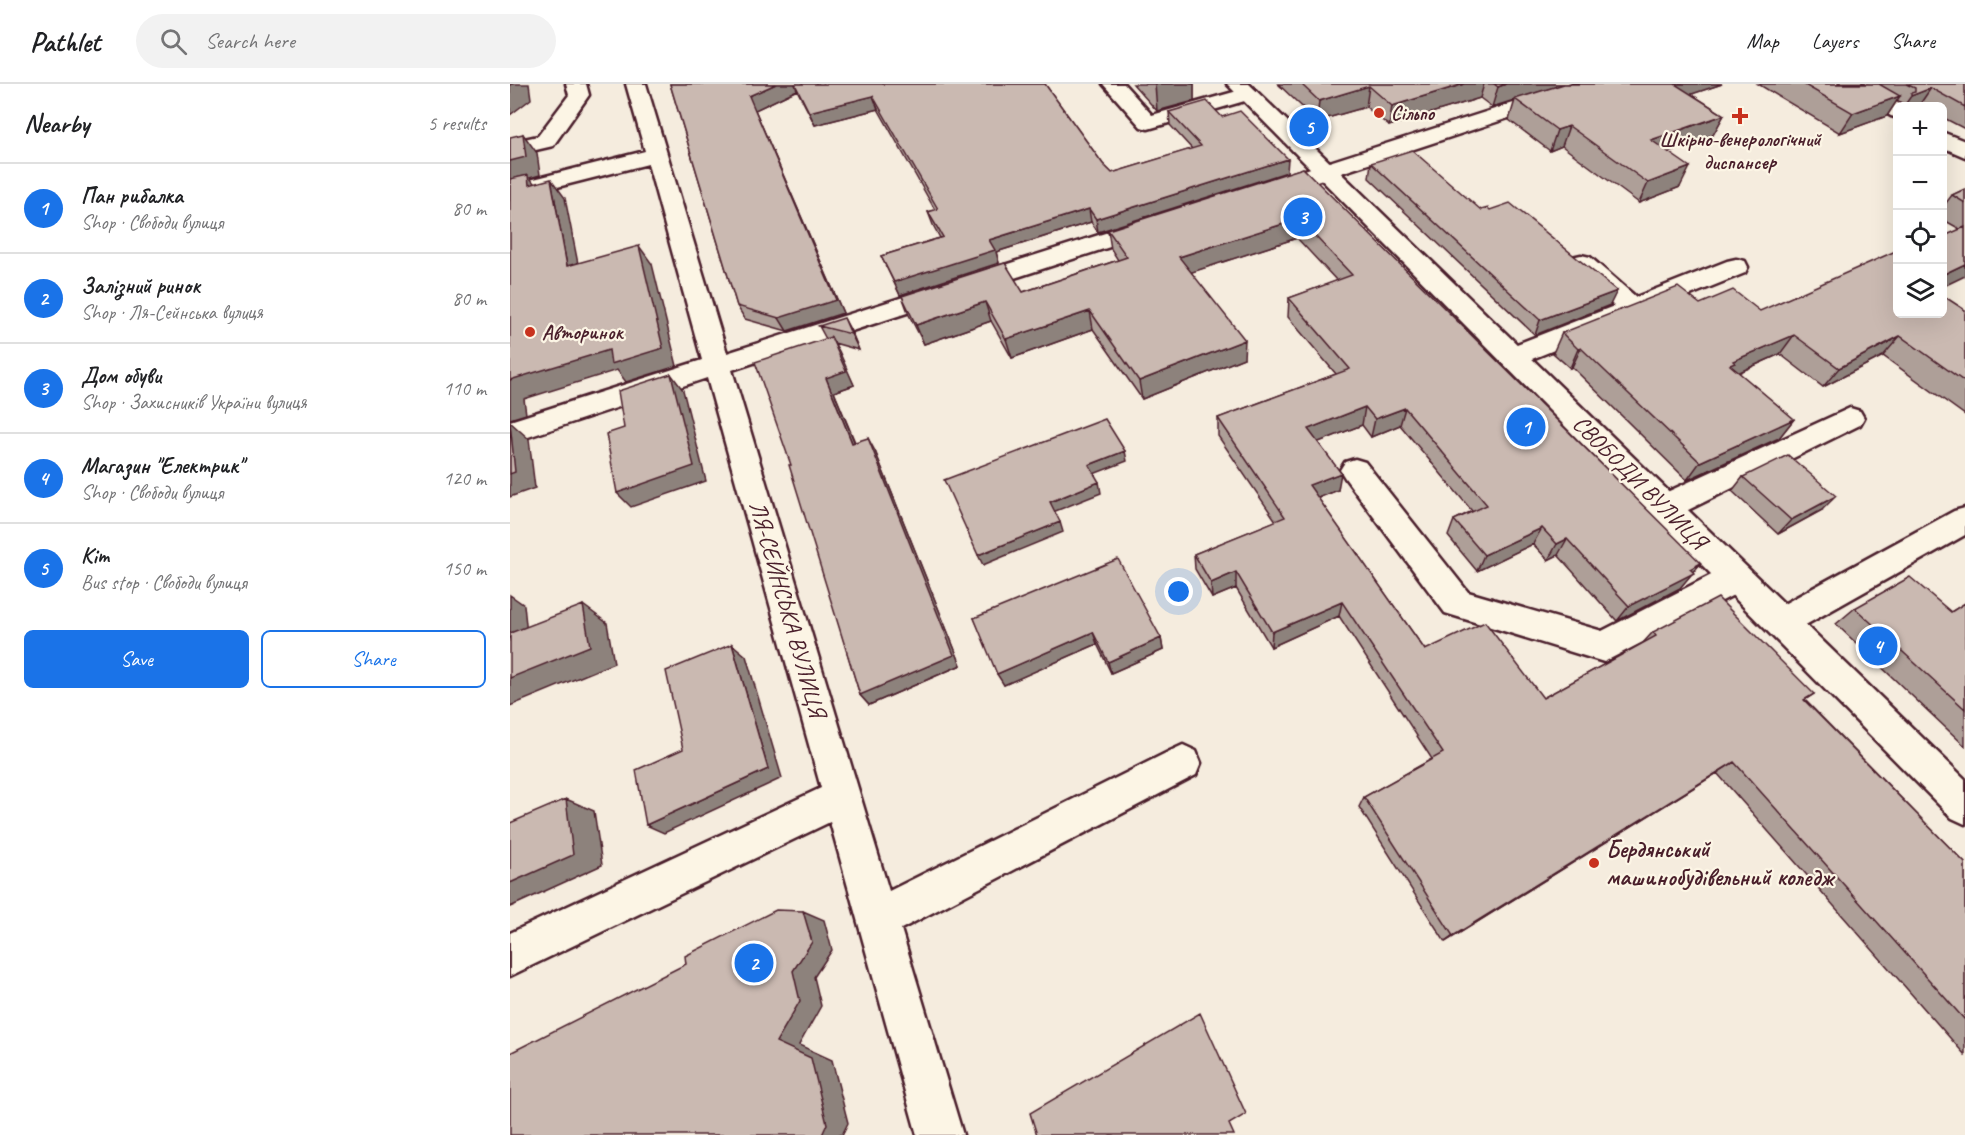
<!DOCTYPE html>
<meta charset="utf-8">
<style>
:root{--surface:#fff;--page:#f2f2f2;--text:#202124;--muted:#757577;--line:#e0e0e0;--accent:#1a73e8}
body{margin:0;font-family:Caveat,sans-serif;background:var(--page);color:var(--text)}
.controls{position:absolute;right:18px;top:18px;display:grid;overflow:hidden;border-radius:9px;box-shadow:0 6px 24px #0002}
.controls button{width:54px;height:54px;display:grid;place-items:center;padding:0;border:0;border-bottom:2px solid var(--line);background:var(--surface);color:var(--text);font:30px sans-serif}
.you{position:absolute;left:669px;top:508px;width:21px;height:21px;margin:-15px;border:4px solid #fff;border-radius:50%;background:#1a73e8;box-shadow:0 0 0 9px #1a73e833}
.badge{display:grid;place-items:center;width:39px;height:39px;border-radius:50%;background:var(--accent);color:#fff;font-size:20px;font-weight:700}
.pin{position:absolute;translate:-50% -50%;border:3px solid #fff;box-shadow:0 2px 6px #0006}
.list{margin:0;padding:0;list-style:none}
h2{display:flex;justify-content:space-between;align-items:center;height:78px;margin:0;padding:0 24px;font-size:26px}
h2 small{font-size:20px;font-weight:400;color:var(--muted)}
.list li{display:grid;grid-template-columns:39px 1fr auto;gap:18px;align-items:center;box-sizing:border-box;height:90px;padding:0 24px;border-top:2px solid var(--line)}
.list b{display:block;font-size:22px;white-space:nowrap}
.list p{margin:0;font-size:20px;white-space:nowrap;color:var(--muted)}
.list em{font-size:20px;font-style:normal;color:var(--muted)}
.actions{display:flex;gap:12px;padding:18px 24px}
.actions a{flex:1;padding:14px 0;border:2px solid var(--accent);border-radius:9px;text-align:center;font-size:21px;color:var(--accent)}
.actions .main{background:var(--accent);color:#fff}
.icon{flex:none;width:33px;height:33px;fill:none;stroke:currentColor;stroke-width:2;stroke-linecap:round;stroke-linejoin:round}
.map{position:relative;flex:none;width:1455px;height:1051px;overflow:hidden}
header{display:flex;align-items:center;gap:36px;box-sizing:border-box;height:84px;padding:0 30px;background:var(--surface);border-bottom:2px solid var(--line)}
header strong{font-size:28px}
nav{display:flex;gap:33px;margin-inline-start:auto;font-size:21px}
.search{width:420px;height:54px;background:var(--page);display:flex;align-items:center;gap:15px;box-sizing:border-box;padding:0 21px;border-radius:33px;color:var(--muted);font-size:22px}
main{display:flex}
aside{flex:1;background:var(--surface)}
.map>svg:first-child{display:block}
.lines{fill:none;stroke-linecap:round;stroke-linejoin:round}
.minor-casing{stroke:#4a1f2b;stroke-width:5}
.major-casing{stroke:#4a1f2b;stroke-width:5}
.minor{fill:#fcf5e5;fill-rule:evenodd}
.major{fill:#fcf5e5;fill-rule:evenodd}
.wall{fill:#ae9f98;stroke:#4a1f2b;stroke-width:1.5}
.shaded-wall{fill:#8d827c;stroke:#4a1f2b;stroke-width:1.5}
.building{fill:#cab9b1;stroke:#4a1f2b;stroke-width:1.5}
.poi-dot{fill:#c8321e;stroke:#fcf5e5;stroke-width:2}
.labels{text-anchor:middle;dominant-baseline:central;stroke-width:4.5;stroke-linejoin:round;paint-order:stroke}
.far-poi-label{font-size:20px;font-weight:bold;fill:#4a1f2b;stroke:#fcf5e5;text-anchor:start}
.street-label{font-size:24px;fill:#4a1f2b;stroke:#fcf5e5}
.poi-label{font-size:24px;font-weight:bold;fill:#4a1f2b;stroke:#fcf5e5;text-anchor:start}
</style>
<header>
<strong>Pathlet</strong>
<div class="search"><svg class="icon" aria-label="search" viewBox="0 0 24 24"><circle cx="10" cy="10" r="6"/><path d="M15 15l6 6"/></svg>Search here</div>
<nav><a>Map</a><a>Layers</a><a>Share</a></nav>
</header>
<main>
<aside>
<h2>Nearby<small>5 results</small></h2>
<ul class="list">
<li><span class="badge">1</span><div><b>Пан рибалка</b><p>Shop · Свободи вулиця</p></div><em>80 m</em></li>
<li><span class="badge">2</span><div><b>Залізний ринок</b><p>Shop · Ля-Сейнська вулиця</p></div><em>80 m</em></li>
<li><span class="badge">3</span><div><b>Дом обуви</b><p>Shop · Захисників України вулиця</p></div><em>110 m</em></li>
<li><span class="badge">4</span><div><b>Магазин &quot;Електрик&quot;</b><p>Shop · Свободи вулиця</p></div><em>120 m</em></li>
<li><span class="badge">5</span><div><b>Кіт</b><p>Bus stop · Свободи вулиця</p></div><em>150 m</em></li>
</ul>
<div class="actions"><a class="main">Save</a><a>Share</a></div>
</aside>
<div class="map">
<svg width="1455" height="1051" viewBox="0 0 1455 1051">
<rect width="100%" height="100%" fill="#f5ecde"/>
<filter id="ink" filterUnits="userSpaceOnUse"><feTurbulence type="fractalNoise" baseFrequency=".0167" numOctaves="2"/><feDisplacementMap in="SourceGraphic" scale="12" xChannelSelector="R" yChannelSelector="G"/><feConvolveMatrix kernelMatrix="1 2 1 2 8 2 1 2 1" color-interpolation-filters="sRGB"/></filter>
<g filter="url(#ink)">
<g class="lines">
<g class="minor-casing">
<path id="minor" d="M56,0H76L79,11L43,62L0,72V58L28,52L59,11Z
M116,0H136L217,269L633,137L641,135L649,137L653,142L649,147L222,286L379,807L660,667L673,661L686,667L691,679L686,691L391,845L453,1051H407L320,738L0,892V849L311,704L197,294L0,359V337L192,276L138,80L0,115V101L135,67Z
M593,0H614L642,31L738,4L745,6L748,10L745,14L638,45L631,43Z
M1063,0H1093L1090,4L767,110L759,112L751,110L748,105L751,100Z
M1329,0H1354L1393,22H1388V34L1381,32L1332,4Z
M1432,48L1455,57V73L1432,63Z
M1071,171L1080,173L1126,213L1217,177L1226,175L1235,177L1238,183L1235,189L1012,279L1003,281L994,279L990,272L994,265L1104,222L1062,185L1059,179L1062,173Z
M1340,324L1350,327L1354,334L1350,341L1166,432L1155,435L1144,432L1140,423L1144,414Z
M845,375L855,378L958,508L1092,547L1215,484L1226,481L1237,484L1242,494L1237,504L1094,578L935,529L835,394L830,386L835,378Z
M1455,424V451L1283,548L1271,552L1259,548L1254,538L1259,528L1444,427Z"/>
</g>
<g class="major-casing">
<path id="major" d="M717,0H739L1455,695V740L1442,734Z"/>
</g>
<use href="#minor" class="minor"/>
<use href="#major" class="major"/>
</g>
<path class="wall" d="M160,0H535L593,80L602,89L682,65L660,41L659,28L712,33L777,88L588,148L581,138L486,168L489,179L390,211L371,172L430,154L423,141L418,128L425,126L368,25L305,41L287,6L245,26L333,229L277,247L235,235L227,222Z
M623,0H684V17L647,27Z
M768,0H1212L1181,10L1214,31L1203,51L1158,68L1170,103L1129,119L1052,62L1040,67L999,36L1005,16L982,23L970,14L879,42L856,23L807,37Z
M1248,0H1455V45L1432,33V22H1414L1410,20L1403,22H1391L1393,20L1387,16L1377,32L1330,49Z
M861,79L971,126L1100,221L1025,251L859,94Z
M793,84L1183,488L1170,504L1107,537L1048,471L1038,476L1023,460L967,487L938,452L944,436L962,427L890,341L861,353L852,341L808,358L828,406L808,414L915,566L1033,614L1132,560L1143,548L1304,610L1295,616L1455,779V971L1207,689L935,858L849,723L854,713L922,675L829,532L761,563L726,504L702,514L685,485L684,470L766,437L708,352V334L826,290L778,233L779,214L827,197L787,154L681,188L734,274L632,315L583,245L502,274L481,237L414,260L399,231L392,212L513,208L608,176L601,165L598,146Z
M1455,105V192L1450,145L1432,135V124L1442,111Z
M1190,220L1250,227L1388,230L1455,226V331L1373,272L1313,303L1270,270L1228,289L1284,335L1269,354L1177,396L1062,283L1060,284L1043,269L1052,249Z
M309,242L342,249L349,266L324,259L344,301L324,308L345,358L365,367L451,581L359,621L350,611L281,381L316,255Z
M1233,393L1312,426L1268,450L1222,407Z
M1455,519V662L1326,540L1345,524L1441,528Z
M464,534L651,554L653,566L601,589L587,560L494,601Z"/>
<path class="shaded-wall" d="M0,0H19L21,15L0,31Z
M266,0H285L287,6L245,26L333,229L277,247L269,234L239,12Z
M645,0H684V17L647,27Z
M954,0H974L970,14L879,42L882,22Z
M996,0H1055L982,23L988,3Z
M1163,0H1212L1155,19Z
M859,2L856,23L807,37L809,17Z
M1421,4L1410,20L1403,22H1394L1401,12Z
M363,12L368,25L305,41L299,28Z
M1390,12L1377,32L1330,49L1343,29Z
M1214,31L1203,51L1132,77L1141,56Z
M1059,42L1052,62L1040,67L1047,46Z
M13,50L27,69L30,91L20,94L32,109L0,99V77Z
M778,75L777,88L588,148L586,135Z
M1180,83L1170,103L1129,119L1138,99Z
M41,95L55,114L72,200L57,182Z
M579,125L581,138L486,168L489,179L390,211L384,198L479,156Z
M789,135L787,154L670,192L669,173Z
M129,162L142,180L167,282L116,298L107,286L14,315L16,330L0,335V296Z
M1455,180V192L1432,203V191Z
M1107,207L1100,221L1025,251L1030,236Z
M475,218L481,237L414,260L406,241Z
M580,227L583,245L502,274L496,255Z
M334,234L342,249L349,266L341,250Z
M1284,251L1270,270L1214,295L1207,300L1223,277Z
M1390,252L1373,272L1313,303L1329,284Z
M321,253L329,267L344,301L324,308L350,372L342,359L316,294Z
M735,256L734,274L632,315L629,297Z
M1071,264L1062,283L1060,284L1068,265Z
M161,290L173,306L196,397L121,423L107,409Z
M855,323L852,341L796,363L798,345Z
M895,324L890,341L861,353L865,335Z
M1284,335L1269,354L1177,396L1190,378Z
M0,338L19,355L25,404L0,413Z
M358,354L365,367L451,581L359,621L350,611Z
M615,367L617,377L581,391L579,381Z
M831,389L828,406L797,418L799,401Z
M589,398L591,409L543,428L540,418Z
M1326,412L1312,426L1268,450L1281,436Z
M550,438L553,448L473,481L468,471Z
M1032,444L1023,460L967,487L974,471Z
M1057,455L1048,471L1038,476L1047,460Z
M1191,479L1170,504L1107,537L1119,522Z
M726,488V504L702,514L701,499Z
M0,511L14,521L19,570L0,557Z
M832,518L829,532L761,563L762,548Z
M73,521L97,539L104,579L0,622V594Z
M583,548L587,560L494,601L487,590Z
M651,554L653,566L601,589L598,578Z
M222,560L236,572L272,694L154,749L136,741L258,685Z
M1224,678L1207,689L935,858L943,852Z
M56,715L84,727L92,781L0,823V799Z
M293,827L314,836L322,866L304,893L311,922L289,961L322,976L338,1039L332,1051H312L266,958L283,887Z"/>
<path class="building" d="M160,0H266L239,12L326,216L269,234L227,222Z
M285,0H535L593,80L602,89L691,62L659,28L697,17L712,33L730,27L778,75L586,135L579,125L479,156L485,166L384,198L371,172L433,153L418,128L428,125L363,12L299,28Z
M791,0H954L882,22L859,2L809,17Z
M984,0H996L988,3Z
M1054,0H1165L1214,31L1141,56L1180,83L1138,99L1059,42L1047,46L1005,15Z
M1293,0H1369L1390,12L1343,29Z
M1396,0H1455V23L1421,4L1401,12V9L1405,8V4Z
M13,50L16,73L0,77V53Z
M902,66L971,126L978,124L980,126L1000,119L1107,207L1030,236L861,79Z
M793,84L1191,479L1180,485L1184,489L1119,522L1057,455L1047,460L1032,444L974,471L944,436L977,421L895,324L865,335L855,323L798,345L831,389L799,401L915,566L975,538L1033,614L1146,552L1143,548L1208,514L1304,610L1294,616L1455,779V936L1224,678L943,852L854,713L933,669L832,518L762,548L726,488L701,499L684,470L775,433L708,334L840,285L779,214L842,191L789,135L669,173L735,256L629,297L580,227L496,255L475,218L406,241L392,212L495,179L513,208L617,173L598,146Z
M18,91L19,101L41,95L57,182L129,162L153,264L101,280L99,266L0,296V95Z
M1455,105V119L1442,111Z
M1455,143V180L1432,191V153Z
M1388,166V230H1432V211L1455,226V298L1390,252L1329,284L1284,251L1223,277L1225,279L1220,281L1284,335L1190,378L1071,264L1068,265L1052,249L1168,203L1190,220L1223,206L1250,227Z
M334,234L341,250L309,242Z
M321,253L336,287L316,294L342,359L358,354L444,571L350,611L279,381H281L245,278Z
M161,290L184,382L107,409L96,350L114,344L108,307Z
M595,335L615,367L579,381L589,398L540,418L550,438L468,471L434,396Z
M0,338L5,388L0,390Z
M1278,371L1326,412L1281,436L1233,393Z
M608,475L651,554L598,578L583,548L487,590L464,534Z
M1400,493L1441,528L1455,519V625L1345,524Z
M73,521L80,562L0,594V549Z
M222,560L258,685L136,741L126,686L173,665L156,587Z
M56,715L63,771L0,799V739Z
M266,826L293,827L302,858L283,887L290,917L266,958L301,974L317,1040L312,1051H0V969L176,880L175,872Z
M690,929L736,1030L719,1040L724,1051H527L520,1029Z"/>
</g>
<g class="poi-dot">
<circle cx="869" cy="29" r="6"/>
<path d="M1227 23h6v6h6v6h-6v6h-6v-6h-6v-6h6z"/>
<circle cx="20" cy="248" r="6"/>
<circle cx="1084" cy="779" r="6"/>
</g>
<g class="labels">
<g class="far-poi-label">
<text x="881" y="29">Сільпо</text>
<text x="1230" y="55" text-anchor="middle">Шкірно-венерологічний<tspan x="1230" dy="23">диспансер</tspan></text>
<text x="32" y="248">Авторинок</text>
</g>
<g class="street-label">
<text transform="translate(1130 398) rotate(45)">СВОБОДИ ВУЛИЦЯ</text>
<text transform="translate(278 525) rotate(74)">ЛЯ-СЕЙНСЬКА ВУЛИЦЯ</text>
</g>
<g class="poi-label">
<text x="1096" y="765">Бердянський<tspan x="1096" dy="28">машинобудівельний коледж</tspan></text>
</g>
</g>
</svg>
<div class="controls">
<button>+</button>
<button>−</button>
<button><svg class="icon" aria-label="locate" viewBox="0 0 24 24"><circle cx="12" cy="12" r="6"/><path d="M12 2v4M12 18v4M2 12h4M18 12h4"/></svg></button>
<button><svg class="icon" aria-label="layers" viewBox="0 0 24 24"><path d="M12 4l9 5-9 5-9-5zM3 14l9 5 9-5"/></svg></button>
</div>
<div class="you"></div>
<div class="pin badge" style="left:1016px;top:343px">1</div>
<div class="pin badge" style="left:244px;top:879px">2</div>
<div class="pin badge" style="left:793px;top:133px">3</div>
<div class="pin badge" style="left:1368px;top:562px">4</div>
<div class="pin badge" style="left:799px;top:43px">5</div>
</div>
</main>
